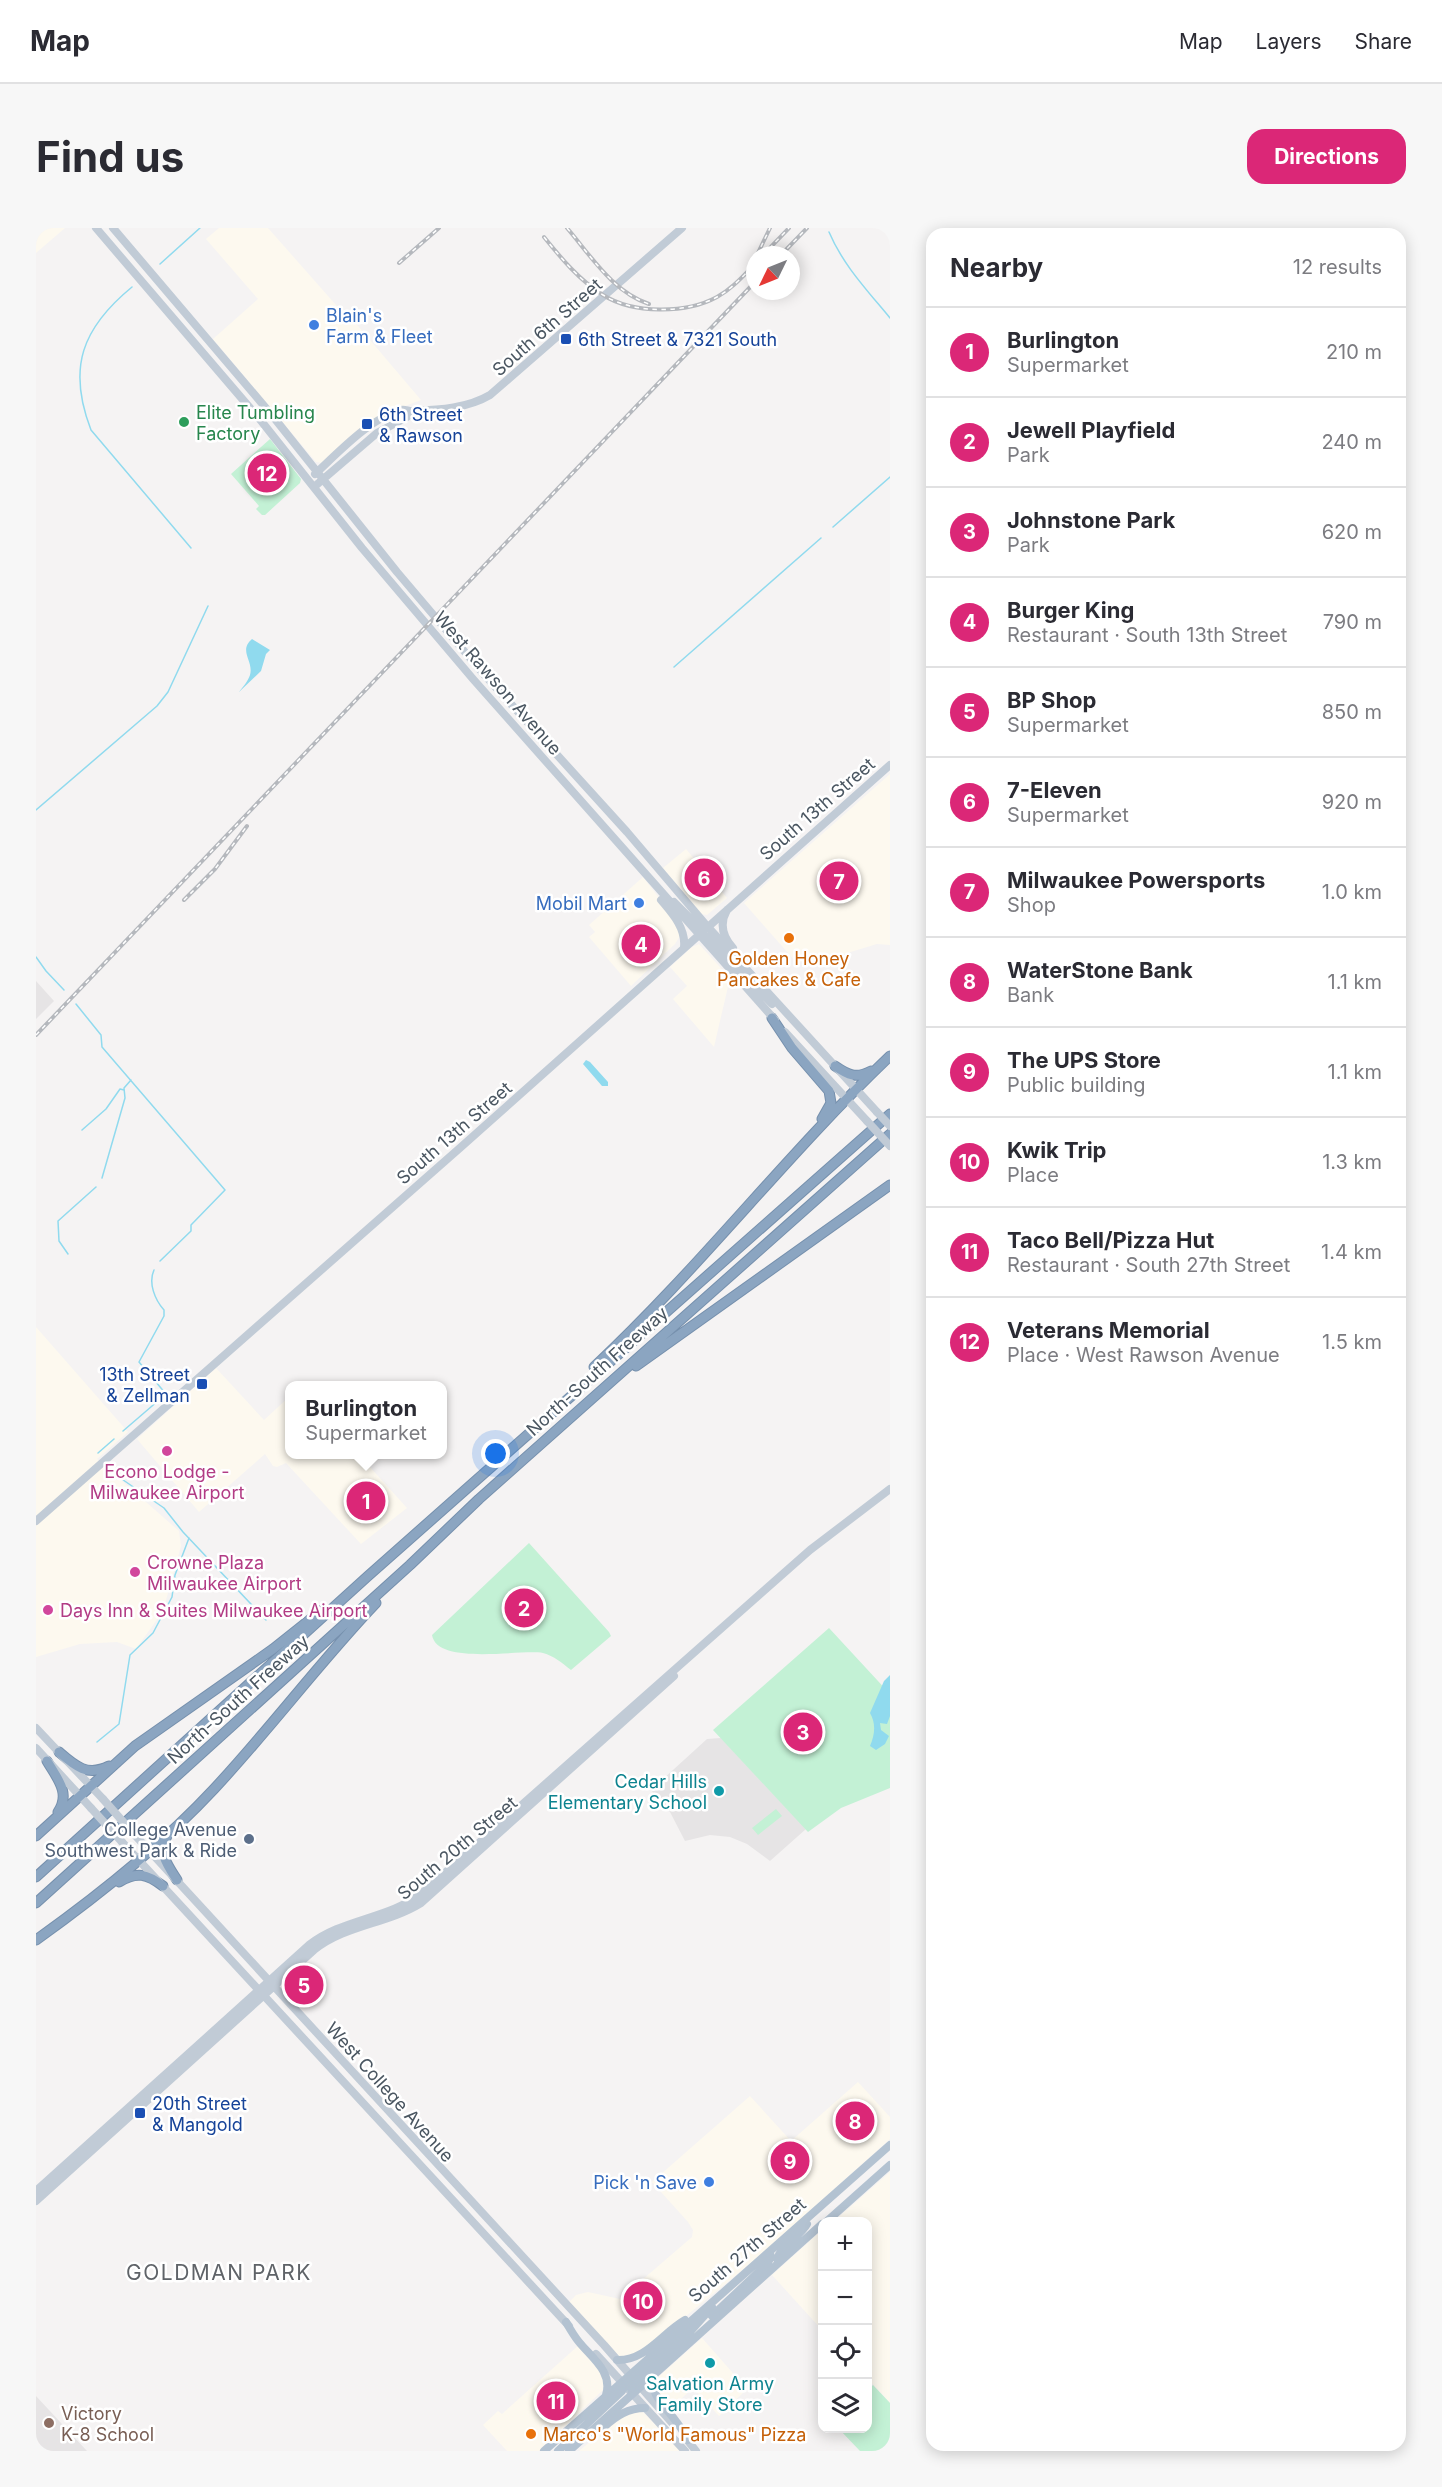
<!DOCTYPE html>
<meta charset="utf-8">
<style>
:root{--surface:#fff;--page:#f7f7f7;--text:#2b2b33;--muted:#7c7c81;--line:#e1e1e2;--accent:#db2777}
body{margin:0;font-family:Inter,sans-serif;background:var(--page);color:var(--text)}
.controls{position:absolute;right:18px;bottom:18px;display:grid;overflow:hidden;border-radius:12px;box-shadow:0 3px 15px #0003}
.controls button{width:54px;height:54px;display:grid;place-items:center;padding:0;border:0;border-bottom:2px solid var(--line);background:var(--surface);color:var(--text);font:30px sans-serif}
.compass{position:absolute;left:710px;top:18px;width:54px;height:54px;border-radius:50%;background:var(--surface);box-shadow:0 3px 15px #0003;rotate:227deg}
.you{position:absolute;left:460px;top:1226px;width:21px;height:21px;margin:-15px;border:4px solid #fff;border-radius:50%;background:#1a73e8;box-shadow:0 0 0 9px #1a73e833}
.badge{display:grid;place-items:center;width:39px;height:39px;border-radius:50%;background:var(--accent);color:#fff;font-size:20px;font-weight:700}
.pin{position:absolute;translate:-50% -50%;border:3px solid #fff;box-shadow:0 2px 6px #0006}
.popup{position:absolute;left:249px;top:1153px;width:162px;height:78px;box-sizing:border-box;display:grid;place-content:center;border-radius:12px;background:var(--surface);filter:drop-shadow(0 2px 4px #0005);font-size:20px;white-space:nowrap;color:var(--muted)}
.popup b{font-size:22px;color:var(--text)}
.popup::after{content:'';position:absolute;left:50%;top:100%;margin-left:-12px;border:12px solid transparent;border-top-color:var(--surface)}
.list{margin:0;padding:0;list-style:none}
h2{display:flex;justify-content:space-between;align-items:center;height:78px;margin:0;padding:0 24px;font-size:26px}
h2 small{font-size:20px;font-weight:400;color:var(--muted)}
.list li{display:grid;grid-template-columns:39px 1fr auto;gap:18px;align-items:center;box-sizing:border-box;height:90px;padding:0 24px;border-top:2px solid var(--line)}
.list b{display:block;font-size:22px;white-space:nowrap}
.list p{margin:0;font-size:20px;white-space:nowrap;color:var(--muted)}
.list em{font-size:20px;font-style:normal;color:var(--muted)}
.icon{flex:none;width:33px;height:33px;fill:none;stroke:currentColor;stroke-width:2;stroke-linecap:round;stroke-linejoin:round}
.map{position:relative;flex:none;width:854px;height:2223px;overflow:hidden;border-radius:18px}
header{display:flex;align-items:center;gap:36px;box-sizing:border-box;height:84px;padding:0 30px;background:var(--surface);border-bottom:2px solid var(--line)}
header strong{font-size:28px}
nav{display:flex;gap:33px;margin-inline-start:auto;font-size:21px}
.intro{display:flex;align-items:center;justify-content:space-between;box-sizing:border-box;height:144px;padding:0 36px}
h1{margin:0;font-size:42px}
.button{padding:15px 27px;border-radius:18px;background:var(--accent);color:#fff;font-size:21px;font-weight:700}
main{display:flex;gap:36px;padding:0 36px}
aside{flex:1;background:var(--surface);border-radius:18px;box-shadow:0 3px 15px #0003}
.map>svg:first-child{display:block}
.commercial{fill:#fdf9ef}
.education{fill:#e6e4e5}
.green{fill:#c3f1d5}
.water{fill:#90daee}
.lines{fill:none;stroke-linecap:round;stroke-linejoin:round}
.stream{stroke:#90daee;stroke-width:1.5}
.highway-casing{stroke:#7690ad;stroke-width:11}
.secondary{stroke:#c1cbd6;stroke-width:8}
.primary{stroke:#b3c2d1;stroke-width:8}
.highway{stroke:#8ba5c1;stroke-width:9}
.rail-casing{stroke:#b5b8bd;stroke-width:4}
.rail{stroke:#fff;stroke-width:1.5;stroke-dasharray:4.5;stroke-linecap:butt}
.secondary-bridge{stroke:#c1cbd6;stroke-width:8}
.shop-dot{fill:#3f7fe0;stroke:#fff;stroke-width:2}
.transit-dot{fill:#1a4fb4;stroke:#fff;stroke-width:2}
.leisure-dot{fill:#2e9e5b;stroke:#fff;stroke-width:2}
.food-dot{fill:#e8710a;stroke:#fff;stroke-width:2}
.hotel-dot{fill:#d1479c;stroke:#fff;stroke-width:2}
.culture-dot{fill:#0f9aa8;stroke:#fff;stroke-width:2}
.service-dot{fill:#5c6f8a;stroke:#fff;stroke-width:2}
.education-dot{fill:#8d6e63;stroke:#fff;stroke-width:2}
.labels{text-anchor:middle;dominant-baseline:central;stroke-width:5;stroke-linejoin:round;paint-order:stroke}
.shop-label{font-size:18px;fill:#366cbe;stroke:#fff;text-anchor:end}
.street-label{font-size:18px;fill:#4a5661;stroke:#fff}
.transit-label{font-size:18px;fill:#164399;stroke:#fff;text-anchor:start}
.leisure-label{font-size:18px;fill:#27864d;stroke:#fff;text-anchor:start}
.food-label{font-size:18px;fill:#c56008;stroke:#fff}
.hotel-label{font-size:18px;fill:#b23c85;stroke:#fff;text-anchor:start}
.culture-label{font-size:18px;fill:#0d838f;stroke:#fff;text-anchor:end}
.service-label{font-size:18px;fill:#4e5e75;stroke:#fff;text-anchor:end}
.education-label{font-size:18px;fill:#785e54;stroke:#fff;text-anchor:start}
.quarter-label{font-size:21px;letter-spacing:1.5px;fill:#5f6368;stroke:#fff}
</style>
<header>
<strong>Map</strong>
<nav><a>Map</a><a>Layers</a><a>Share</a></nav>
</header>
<div class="intro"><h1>Find us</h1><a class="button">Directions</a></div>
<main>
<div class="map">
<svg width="854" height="2223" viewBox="0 0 854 2223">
<rect width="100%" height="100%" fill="#f5f3f3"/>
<path class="commercial" d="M0,0H29L0,25Z
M183,0H232L315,94L317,92L385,172L348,186L287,235L280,234L177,111L222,71L170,11Z
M854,546V717L841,716L785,733L760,734L708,675Z
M650,621L691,670L671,687L665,686L627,640Z
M607,649L639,691L644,708L639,716L595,758L553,709L559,704L553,697Z
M663,716L694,750L678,819L637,771L651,758L634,739L656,719Z
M0,1099L92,1204L61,1231L143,1303L145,1318L127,1383L100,1421L81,1414L44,1416L0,1429Z
M180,1140L228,1192L253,1169L254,1226L323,1227L371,1280L325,1316L250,1235L241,1239L237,1238L229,1226L163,1284L101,1211Z
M822,1854L854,1889V1911L721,2030L606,2124L584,2129L581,2126L533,2074L540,2067L552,2064L584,2071L656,2009L657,2002L652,1994L616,1954L714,1868L755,1913Z
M854,1944V2175L832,2151V1994H797Z
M786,2002V2102L736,2047Z
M666,2110L711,2161L683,2188L657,2160L633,2182L626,2174L619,2152Z
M543,2117L569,2150L567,2162L503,2223H471L447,2197L462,2183L466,2186Z
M606,2183L644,2223H543L586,2187Z"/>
<path class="education" d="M0,753L18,773L0,791Z
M685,1510L770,1601L734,1633L711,1616L694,1609L674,1607L649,1613L634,1584L615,1562L671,1511Z
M0,2168L51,2223H0Z"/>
<path class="green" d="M234,211L265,251L264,255L229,287H226L220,281L223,278L195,246Z
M493,1315L573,1404L575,1408L535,1442C526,1435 518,1428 507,1425C484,1421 401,1438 396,1407Z
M793,1400L854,1466V1560L805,1580L772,1604L677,1502Z
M740,1581L746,1588L722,1607L716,1600Z
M837,2157L854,2175V2223H824L803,2201L832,2200V2162Z"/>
<path class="water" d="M216,411L234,422L230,426L225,443L203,464C207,459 212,453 214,447C218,433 202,423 216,411Z
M550,832L554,834L572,854V858H566L547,836Z
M854,1447V1488L851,1496L844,1495L845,1502L853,1508L849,1516L840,1522L834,1518C839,1507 840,1495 834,1485L848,1453Z"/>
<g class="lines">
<path class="stream" d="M793,4C807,37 831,62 854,90
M124,36L164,0
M96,59C46,100 31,140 55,202L155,320
M797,299L854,249
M638,439L785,310
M0,582L121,478L132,464L172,378
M0,729L10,743L28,762
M40,776L65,807L66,819L189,962L155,997V1003L124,1033
M46,902L70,881L84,861L88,862
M66,950L89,870L88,860L95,852
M32,1026L23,1013L22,993L60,959
M87,1203L130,1166L103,1134L128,1088V1082C119,1072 112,1055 118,1042
M62,1225L78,1211
M75,1240L77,1245L128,1280L147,1304L230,1392
M61,1514L83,1496L94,1427L117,1405L136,1369L139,1347L153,1310"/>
<g class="highway-casing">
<path id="highway" d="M736,790L756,820L793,863L795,875L786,891
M799,838C812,847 820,851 835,843
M600,1138L854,957
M558,1139C663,1041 750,927 854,828
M23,1524C39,1538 51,1549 73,1538
M11,1533C21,1550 35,1565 22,1584
M0,1608L99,1518L237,1421L286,1382
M131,1608C121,1624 132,1638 141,1652
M0,1649L332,1348L854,886
M83,1654C101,1643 111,1646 127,1658
M0,1675L374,1337L443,1271L854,906
M0,1712C63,1667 125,1618 178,1561C234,1501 283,1435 340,1375"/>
</g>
<path class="secondary" d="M60,0L226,194L326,320L437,451L739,792
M77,0L235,186L361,344L445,443L591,604L671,698L841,884
M279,246C302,225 334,190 365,182C370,181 373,184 378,183C404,182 432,180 454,167L646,0
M278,259L341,205L371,189L377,184
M625,672C636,685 650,700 648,719
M638,674L662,698H671
M691,682C683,696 687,709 697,720
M662,706L672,709L736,776
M749,804L831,893
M0,1293L425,919L854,537
M0,1500L67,1571
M0,1520L55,1580
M97,1605L568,2117L638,2197
M86,1614L533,2098
M0,1963L273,1717C306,1691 351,1691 385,1666L774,1322L854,1261
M0,1973L278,1722C309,1697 351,1696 385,1675L638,1448
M560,2126L649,2223
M648,2208L660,2223"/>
<path class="primary" d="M790,1994L854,1937
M743,2034L741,2031C745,2017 764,2009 771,1996
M676,2088L731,2036L735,2029L734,2025
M530,2094C534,2101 538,2108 543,2114C556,2130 577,2144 570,2167
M581,2132C610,2133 626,2105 649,2092
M617,2147C614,2167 628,2177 639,2192C644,2198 648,2205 652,2212
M596,2166L595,2159L599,2153L652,2106L676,2079
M568,2199C580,2188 592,2180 609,2180
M508,2223L854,1917
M522,2223L586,2163L593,2151
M533,2223L786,1996"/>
<use href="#highway" class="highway"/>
<g class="rail-casing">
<path id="rail" d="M531,0C555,28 577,64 613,76
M508,9C525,30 543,52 567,67C597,86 650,86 681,69C696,61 707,48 719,36
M721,27L734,0
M727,27L753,0
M745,27L771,0
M363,35L403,0
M148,672L179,641L211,598
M0,807L719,54"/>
</g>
<use href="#rail" class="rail"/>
<path class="secondary-bridge" d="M841,884L854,898
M831,893L854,918
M67,1571L97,1605
M55,1580L86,1614"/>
</g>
<g class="shop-dot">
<circle cx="278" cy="97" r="6"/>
<circle cx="603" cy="675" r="6"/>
<circle cx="673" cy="1954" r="6"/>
</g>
<g class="transit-dot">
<rect x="524" y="105" width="12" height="12" rx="3"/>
<rect x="325" y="190" width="12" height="12" rx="3"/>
<rect x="160" y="1150" width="12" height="12" rx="3"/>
<rect x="98" y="1879" width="12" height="12" rx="3"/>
</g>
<circle class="leisure-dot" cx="148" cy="194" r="6"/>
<g class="food-dot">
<circle cx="753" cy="710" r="6"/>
<circle cx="495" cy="2206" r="6"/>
</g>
<g class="hotel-dot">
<circle cx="131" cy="1223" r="6"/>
<circle cx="99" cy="1344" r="6"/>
<circle cx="12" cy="1382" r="6"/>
</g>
<g class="culture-dot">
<circle cx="683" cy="1563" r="6"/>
<circle cx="674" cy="2135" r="6"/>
</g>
<circle class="service-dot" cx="213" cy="1611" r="6"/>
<circle class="education-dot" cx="13" cy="2195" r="6"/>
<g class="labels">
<g class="shop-label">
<text x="290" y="87" text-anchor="start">Blain's<tspan x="290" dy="21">Farm &amp; Fleet</tspan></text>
<text x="591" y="675">Mobil Mart</text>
<text x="661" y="1954">Pick 'n Save</text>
</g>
<g class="street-label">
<text transform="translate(511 99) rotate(-41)">South 6th Street</text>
<text transform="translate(462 455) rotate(49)">West Rawson Avenue</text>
<text transform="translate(781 581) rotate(-41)">South 13th Street</text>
<text transform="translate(418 905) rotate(-41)">South 13th Street</text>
<text transform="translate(561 1143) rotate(-42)">North-South Freeway</text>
<text transform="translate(202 1471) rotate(-42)">North-South Freeway</text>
<text transform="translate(421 1620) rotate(-40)">South 20th Street</text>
<text transform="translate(354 1864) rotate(48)">West College Avenue</text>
<text transform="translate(711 2022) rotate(-41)">South 27th Street</text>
</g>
<g class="transit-label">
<text x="542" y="111">6th Street &amp; 7321 South</text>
<text x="343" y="186">6th Street<tspan x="343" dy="21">&amp; Rawson</tspan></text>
<text x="154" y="1146" text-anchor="end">13th Street<tspan x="154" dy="21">&amp; Zellman</tspan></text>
<text x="116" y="1875">20th Street<tspan x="116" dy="21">&amp; Mangold</tspan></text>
</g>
<g class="leisure-label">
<text x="160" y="184">Elite Tumbling<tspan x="160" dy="21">Factory</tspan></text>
</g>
<g class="food-label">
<text x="753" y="730">Golden Honey<tspan x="753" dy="21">Pancakes &amp; Cafe</tspan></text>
<text x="507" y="2206" text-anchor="start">Marco's "World Famous" Pizza</text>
</g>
<g class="hotel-label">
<text x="131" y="1243" text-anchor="middle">Econo Lodge -<tspan x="131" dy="21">Milwaukee Airport</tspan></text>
<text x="111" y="1334">Crowne Plaza<tspan x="111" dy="21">Milwaukee Airport</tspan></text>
<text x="24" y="1382">Days Inn &amp; Suites Milwaukee Airport</text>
</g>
<g class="culture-label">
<text x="671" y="1553">Cedar Hills<tspan x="671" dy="21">Elementary School</tspan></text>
<text x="674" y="2155" text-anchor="middle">Salvation Army<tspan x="674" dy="21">Family Store</tspan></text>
</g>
<g class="service-label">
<text x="201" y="1601">College Avenue<tspan x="201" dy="21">Southwest Park &amp; Ride</tspan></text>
</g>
<g class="education-label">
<text x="25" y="2185">Victory<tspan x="25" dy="21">K-8 School</tspan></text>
</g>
<g class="quarter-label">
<text x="183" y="2044">GOLDMAN PARK</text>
</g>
</g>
</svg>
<div class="controls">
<button>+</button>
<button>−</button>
<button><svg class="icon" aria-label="locate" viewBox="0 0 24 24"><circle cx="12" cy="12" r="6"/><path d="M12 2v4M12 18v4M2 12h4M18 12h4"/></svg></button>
<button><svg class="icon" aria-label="layers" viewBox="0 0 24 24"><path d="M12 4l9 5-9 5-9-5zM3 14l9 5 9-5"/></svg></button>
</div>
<svg class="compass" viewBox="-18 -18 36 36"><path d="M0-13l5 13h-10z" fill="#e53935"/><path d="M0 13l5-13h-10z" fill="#7c7c81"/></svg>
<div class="you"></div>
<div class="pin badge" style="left:330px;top:1273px">1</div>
<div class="popup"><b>Burlington</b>Supermarket</div>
<div class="pin badge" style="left:488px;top:1380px">2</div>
<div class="pin badge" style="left:767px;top:1504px">3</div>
<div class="pin badge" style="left:605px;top:716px">4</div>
<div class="pin badge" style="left:268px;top:1757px">5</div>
<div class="pin badge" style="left:668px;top:650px">6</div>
<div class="pin badge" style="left:803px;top:653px">7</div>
<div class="pin badge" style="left:819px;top:1893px">8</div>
<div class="pin badge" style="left:754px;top:1933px">9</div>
<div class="pin badge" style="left:607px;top:2073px">10</div>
<div class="pin badge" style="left:520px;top:2173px">11</div>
<div class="pin badge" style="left:231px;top:245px">12</div>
</div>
<aside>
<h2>Nearby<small>12 results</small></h2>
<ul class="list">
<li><span class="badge">1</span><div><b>Burlington</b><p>Supermarket</p></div><em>210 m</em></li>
<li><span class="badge">2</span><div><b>Jewell Playfield</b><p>Park</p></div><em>240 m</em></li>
<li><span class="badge">3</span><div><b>Johnstone Park</b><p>Park</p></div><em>620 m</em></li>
<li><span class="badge">4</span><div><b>Burger King</b><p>Restaurant · South 13th Street</p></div><em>790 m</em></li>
<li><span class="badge">5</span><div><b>BP Shop</b><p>Supermarket</p></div><em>850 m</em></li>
<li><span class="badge">6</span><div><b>7-Eleven</b><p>Supermarket</p></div><em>920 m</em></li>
<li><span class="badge">7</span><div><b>Milwaukee Powersports</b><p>Shop</p></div><em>1.0 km</em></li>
<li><span class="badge">8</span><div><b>WaterStone Bank</b><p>Bank</p></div><em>1.1 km</em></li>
<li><span class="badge">9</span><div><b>The UPS Store</b><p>Public building</p></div><em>1.1 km</em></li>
<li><span class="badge">10</span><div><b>Kwik Trip</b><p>Place</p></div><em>1.3 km</em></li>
<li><span class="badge">11</span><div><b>Taco Bell/Pizza Hut</b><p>Restaurant · South 27th Street</p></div><em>1.4 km</em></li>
<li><span class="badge">12</span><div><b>Veterans Memorial</b><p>Place · West Rawson Avenue</p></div><em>1.5 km</em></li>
</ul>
</aside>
</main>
